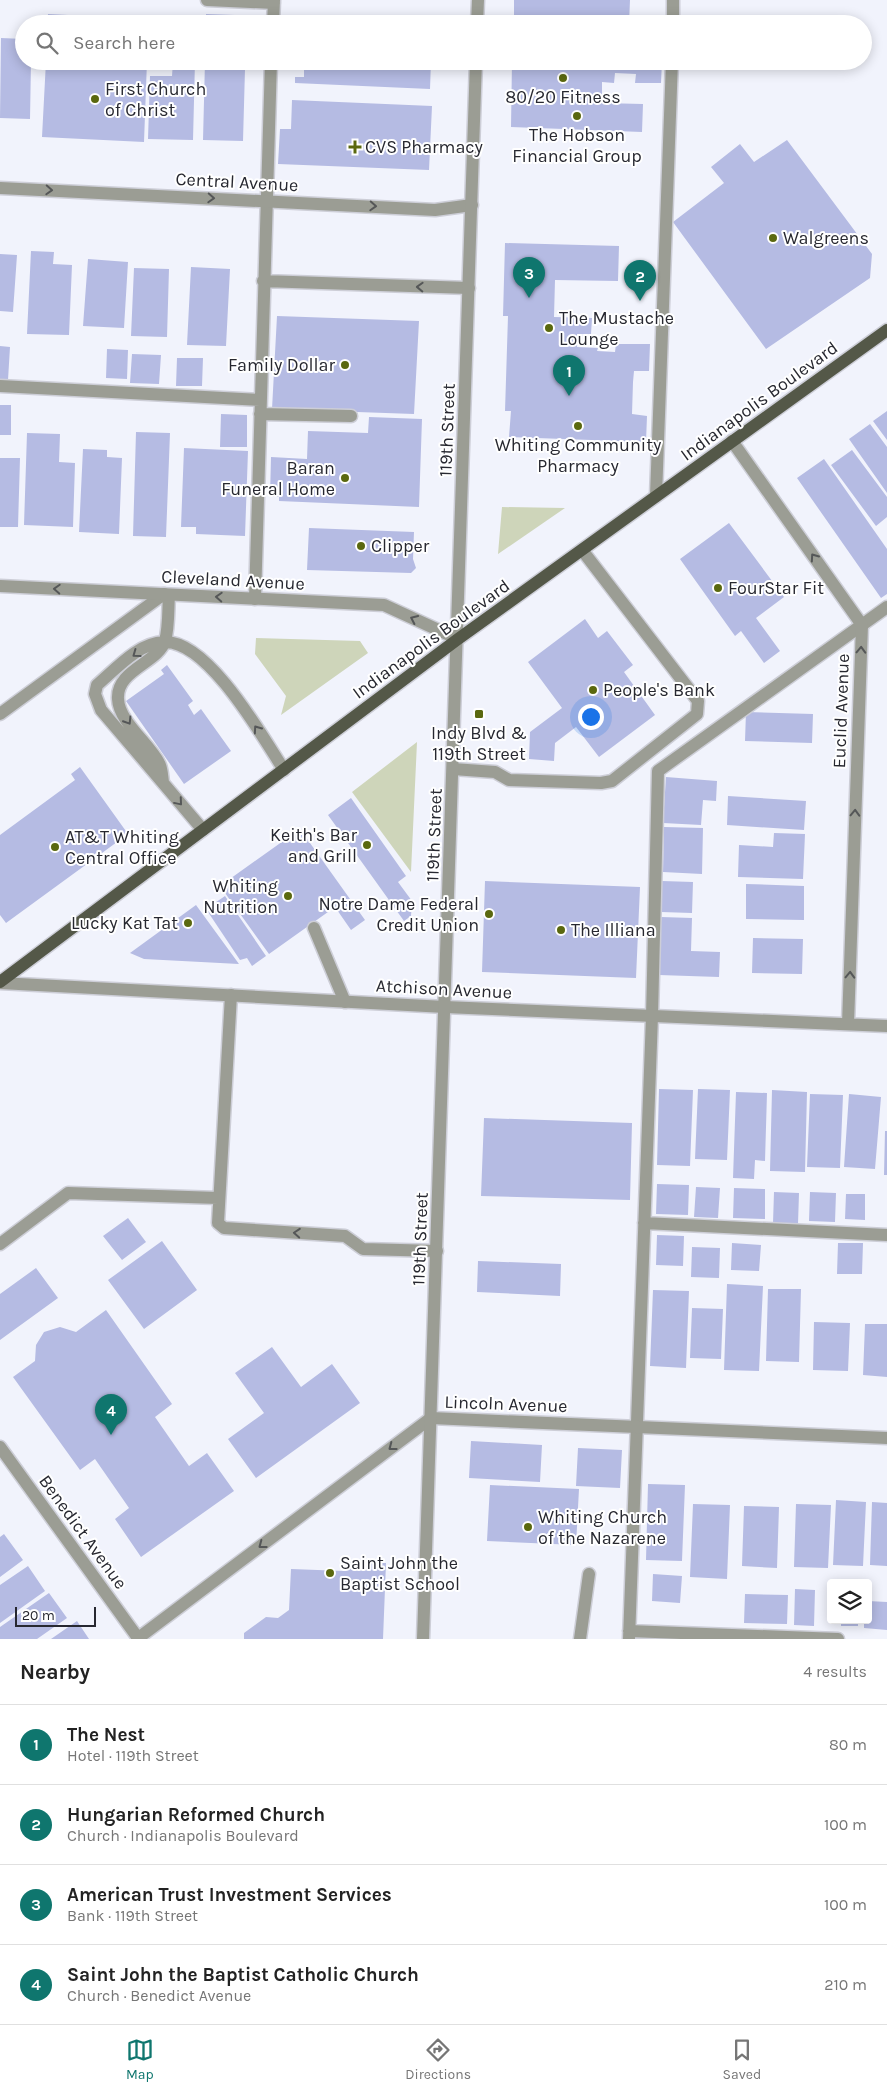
<!DOCTYPE html>
<meta charset="utf-8">
<style>
:root{--surface:#fff;--page:#f2f2f2;--text:#222;--muted:#767676;--line:#e0e0e0;--accent:#0f766e}
body{margin:0;font-family:Karla,sans-serif;background:var(--page);color:var(--text)}
.controls{position:absolute;right:15px;bottom:15px;display:grid;overflow:hidden;border-radius:5px;box-shadow:0 2px 12px #0003}
.controls button{width:45px;height:45px;display:grid;place-items:center;padding:0;border:0;border-bottom:1px solid var(--line);background:var(--surface);color:var(--text);font:25px sans-serif}
.scale{position:absolute;left:15px;bottom:12px;width:81px;box-sizing:border-box;padding-left:5px;border:2px solid #272830;border-top:0;font-size:14px;line-height:18px;white-space:nowrap;color:#272830;-webkit-text-stroke:4px #fff;paint-order:stroke}
.you{position:absolute;left:590px;top:716px;width:18px;height:18px;margin:-12px;border:4px solid #fff;border-radius:50%;background:#1a73e8;box-shadow:0 0 0 8px #1a73e833}
.badge{display:grid;place-items:center;width:32px;height:32px;border-radius:50%;background:var(--accent);color:#fff;font-size:16px;font-weight:700}
.pin{position:absolute;translate:-50% -41px;filter:drop-shadow(0 1px 2px #0008)}
.pin::after{content:'';position:absolute;top:26px;width:18px;height:15px;background:inherit;clip-path:polygon(0 0,100% 0,50% 100%)}
.list{margin:0;padding:0;list-style:none}
h2{display:flex;justify-content:space-between;align-items:center;height:65px;margin:0;padding:0 20px;font-size:21px}
h2 small{font-size:16px;font-weight:400;color:var(--muted)}
.list li{display:grid;grid-template-columns:32px 1fr auto;gap:15px;align-items:center;box-sizing:border-box;height:80px;padding:0 20px;border-top:1px solid var(--line)}
.list b{display:block;font-size:19px;white-space:nowrap}
.list p{margin:0;font-size:16px;white-space:nowrap;color:var(--muted)}
.list em{font-size:16px;font-style:normal;color:var(--muted)}
.icon{flex:none;width:28px;height:28px;fill:none;stroke:currentColor;stroke-width:2;stroke-linecap:round;stroke-linejoin:round}
.map{position:relative;flex:none;width:887px;height:1639px;overflow:hidden}
.search{position:absolute;background:var(--surface);box-shadow:0 2px 12px #0003;left:15px;right:15px;top:15px;height:55px;display:flex;align-items:center;gap:12px;box-sizing:border-box;padding:0 18px;border-radius:28px;color:var(--muted);font-size:19px}
.sheet{height:385px;background:var(--surface)}
nav{display:flex;justify-content:space-around;align-items:center;box-sizing:border-box;height:70px;border-top:1px solid var(--line);background:var(--surface);font-size:14px;color:var(--muted)}
nav a{display:grid;justify-items:center;gap:2px}
nav .on{color:var(--accent)}
.map>svg:first-child{display:block}
.green{fill:#ced5ba}
.building{fill:#b5bbe3}
.lines{fill:none;stroke-linecap:round;stroke-linejoin:round}
.service-casing{stroke:#cdced7;stroke-width:15}
.minor-casing{stroke:#cdced7;stroke-width:15}
.tertiary-casing{stroke:#cdced7;stroke-width:15}
.primary-casing{stroke:#cdced7;stroke-width:15}
.service{stroke:#9b9d94;stroke-width:12}
.minor{stroke:#9b9d94;stroke-width:12}
.tertiary{stroke:#9b9d94;stroke-width:12}
.primary{stroke:#545848;stroke-width:12}
.oneway{stroke:#555758}
.poi-dot{fill:#5a680f;stroke:#fff;stroke-width:2}
.labels{text-anchor:middle;dominant-baseline:central;stroke-width:4;stroke-linejoin:round;paint-order:stroke}
.poi-label{font-size:18px;fill:#272830;stroke:#fff;text-anchor:start}
.street-label{font-size:18px;fill:#272830;stroke:#fff}
</style>
<div class="map">
<svg width="887" height="1639" viewBox="0 0 887 1639">
<rect width="100%" height="100%" fill="#f1f3fc"/>
<path class="green" d="M502,507L565,508L498,554Z
M256,638L360,641L368,653L281,715L286,696L255,654Z
M417,742L411,872L352,792Z"/>
<path class="building" d="M514,0H630L629,24H514Z
M48,14L149,19V24H47Z
M206,14L235,15V24H206Z
M304,16L431,22V24H303Z
M1,38L24,39V61H31L30,119L0,118Z
M46,61H147L144,142L42,137Z
M173,61H195L193,140L148,139L150,76H172Z
M205,61H234V69H245L243,141L203,140Z
M297,61H431L430,89L295,83V77H304V64L297,63Z
M512,61H662L661,83H635L636,74L615,73L614,83L602,82V103L643,104L642,132L511,127Z
M292,100L432,106L429,170L278,164L280,129H291Z
M787,140L872,254L870,278L766,349L673,222L724,183L711,167L740,144L754,162Z
M505,243L619,246L618,281L555,280L554,317L592,318L591,334H577V347L598,348L597,351L615,352L616,344H650L649,371H634L633,382L632,414L647,416L646,442L509,437L511,411H505L508,316H503Z
M31,251L54,252L53,264L72,265L69,335L27,334Z
M0,254L17,255L13,312L0,311Z
M88,259L128,262L124,328L83,326Z
M191,267L230,269L226,346L187,345Z
M134,268L169,269L167,337L131,336Z
M277,316L419,321L414,414L272,409Z
M0,346L10,347L8,380H0Z
M107,349L128,350L127,379L106,378Z
M132,354L161,355L159,384L130,383Z
M177,358H203L202,386H176Z
M0,405H11V435H0Z
M887,411V440L873,421Z
M221,414L247,415V447H220Z
M369,417L422,419L419,507L279,501V497H270L271,457L307,459L308,431L368,433Z
M870,424L887,447V493L849,439Z
M136,432L170,433L166,537L133,536Z
M27,433L60,434L59,462L75,463L73,527L24,525Z
M184,448L248,451L245,536L196,534V527H181Z
M83,449L107,450V457L122,458L119,534L79,532Z
M852,450L887,497V517L876,526L831,465Z
M0,458H20L18,527H0Z
M824,459L887,549V594L881,598L797,478Z
M729,523L784,597L756,618L780,651L764,663L741,631L735,636L680,559Z
M309,528L414,532L413,559L416,568L411,573L307,570Z
M585,619L598,638L607,631L633,665L624,672L655,715L599,757L576,727L555,743L554,761L529,759L530,732L562,708L528,662Z
M167,665L193,701L188,705L194,715L201,709L231,751L184,784L126,701L164,674L161,670Z
M746,712L813,714L812,743L745,741Z
M80,767L128,834L6,923L0,915V835L75,780L71,774Z
M666,777L717,781L716,801L703,800L701,825L663,823Z
M728,796L806,801L804,830L727,825Z
M351,798L406,876L398,882L412,901L411,916L404,921L328,815Z
M664,827L703,828L702,874L663,872Z
M300,829L365,920L351,930L335,907L269,954L220,886Z
M774,833L805,834L803,879L738,877L739,845L773,847Z
M485,881L640,887L636,978L482,972Z
M662,881L693,882L692,913L661,912Z
M746,884L804,886V920L746,919Z
M225,896L266,956L252,966L247,958L240,960L206,909Z
M196,905L239,964L144,959L130,953Z
M661,917L692,918L691,951L720,952L719,977L659,975Z
M753,938L803,939L802,974L752,973Z
M659,1089L693,1090L690,1166L657,1165Z
M698,1089L730,1090L727,1160L695,1159Z
M772,1090L807,1092L805,1172L770,1171Z
M736,1092L767,1093L765,1161L755,1160L754,1179L733,1178Z
M810,1094L843,1095L840,1168L807,1167Z
M849,1094L881,1097L875,1169L844,1167Z
M484,1118L632,1123L630,1200L481,1196Z
M885,1131H887V1175H884Z
M657,1184L689,1185L688,1215L656,1214Z
M696,1187L720,1188L718,1218L694,1217Z
M734,1188L765,1189V1219L733,1218Z
M774,1192L799,1193L798,1224L773,1223Z
M810,1192L836,1193L835,1222L809,1221Z
M846,1194H865V1220L845,1219Z
M128,1218L146,1242L122,1260L103,1236Z
M657,1235L684,1236L683,1266L656,1265Z
M162,1241L197,1290L144,1329L108,1280Z
M732,1243L761,1245L759,1271L731,1270Z
M838,1243H863L862,1274H837Z
M692,1247L720,1248L719,1278L691,1277Z
M478,1261L561,1264L560,1296L477,1292Z
M36,1268L58,1298L0,1340V1294Z
M727,1284L763,1286L759,1371L724,1370Z
M768,1289H801L799,1362L766,1361Z
M653,1290L689,1291L686,1368L650,1366Z
M692,1308L723,1309L721,1359L690,1358Z
M106,1310L172,1404L155,1417L189,1466L207,1453L234,1491L141,1557L115,1519L129,1508L95,1459L80,1470L13,1377L35,1361L36,1345L44,1332L60,1327L76,1332Z
M814,1322L850,1323L848,1371L813,1370Z
M865,1324H887V1377L863,1375Z
M272,1347L301,1387L332,1364L360,1403L256,1478L228,1439L264,1413L235,1373Z
M471,1441L542,1445L540,1482L469,1478Z
M578,1448L622,1450L620,1488L576,1486Z
M648,1484L685,1485L682,1561L646,1560Z
M490,1485L579,1489L576,1545L487,1541Z
M836,1500L866,1502L863,1566L833,1565Z
M872,1502L887,1503V1566L870,1565Z
M693,1504L730,1505L727,1579L690,1577Z
M796,1504L831,1505L828,1568L794,1567Z
M744,1506L779,1507L777,1568L742,1566Z
M4,1534L23,1560L0,1577V1537Z
M345,1562L386,1563L383,1639H244V1633L266,1617L278,1618L289,1610L291,1569L344,1571Z
M28,1566L45,1591L0,1623V1585Z
M653,1574L682,1576L680,1603L652,1601Z
M795,1589L815,1590L814,1626L794,1625Z
M49,1593L67,1618L37,1639H0V1627Z
M745,1594L788,1595L787,1624L744,1623Z
M868,1601L887,1602V1630L864,1628V1620H868Z
M841,1620H858V1626H841Z
M77,1621L89,1639H51Z"/>
<g class="lines">
<g class="service-casing">
<path id="service" d="M207,0L274,3
M273,24L274,0
M673,24V0
M263,281L469,288
M0,386L260,400
M260,414L351,416
M656,496L672,61
M255,599L271,61
M0,714L164,594
M453,769L495,772L509,780L601,783L612,781L697,714L698,701L582,550
M163,782C162,776 162,768 159,763C149,743 119,722 118,699C116,670 158,663 165,641C169,627 168,609 169,595
M203,830L101,710L95,694L97,685C116,669 138,643 164,642C208,640 262,736 284,770
M314,928L345,1002
M231,995L218,1223L224,1228L345,1236L363,1249L437,1251
M644,1223L887,1235
M0,1244L68,1193L218,1198
M629,1631L838,1639
M580,1639L589,1574
M629,1639L652,1016L658,771L887,607"/>
</g>
<g class="minor-casing">
<path id="minor" d="M0,188L435,210L472,205
M732,441L862,625L848,1024
M0,586L384,605L458,639
M0,983L445,1007L887,1026
M0,1447L138,1638
M137,1639L431,1418L887,1438"/>
</g>
<g class="tertiary-casing">
<path id="tertiary" d="M477,24L478,0
M423,1639L476,61"/>
</g>
<g class="primary-casing">
<path id="primary" d="M0,982L458,639L887,330"/>
</g>
<use href="#service" class="service"/>
<use href="#minor" class="minor"/>
<use href="#tertiary" class="tertiary"/>
<use href="#primary" class="primary"/>
</g>
<defs><path id="oneway-chevron" d="M-2-3.5L2.5 0L-2 3.5" fill="none" stroke-width="1.6" stroke-linecap="round" stroke-linejoin="round" transform="scale(1.25)"/></defs>
<g class="oneway">
<use href="#oneway-chevron" transform="translate(49 190) rotate(3)"/>
<use href="#oneway-chevron" transform="translate(211 198) rotate(3)"/>
<use href="#oneway-chevron" transform="translate(373 206) rotate(3)"/>
<use href="#oneway-chevron" transform="translate(420 287) rotate(-178)"/>
<use href="#oneway-chevron" transform="translate(814 557) rotate(-125)"/>
<use href="#oneway-chevron" transform="translate(57 589) rotate(-177)"/>
<use href="#oneway-chevron" transform="translate(219 597) rotate(-177)"/>
<use href="#oneway-chevron" transform="translate(414 619) rotate(-155)"/>
<use href="#oneway-chevron" transform="translate(861 650) rotate(-88)"/>
<use href="#oneway-chevron" transform="translate(136 654) rotate(144)"/>
<use href="#oneway-chevron" transform="translate(128 721) rotate(58)"/>
<use href="#oneway-chevron" transform="translate(257 729) rotate(-125)"/>
<use href="#oneway-chevron" transform="translate(179 802) rotate(50)"/>
<use href="#oneway-chevron" transform="translate(855 813) rotate(-88)"/>
<use href="#oneway-chevron" transform="translate(850 975) rotate(-88)"/>
<use href="#oneway-chevron" transform="translate(297 1233) rotate(-176)"/>
<use href="#oneway-chevron" transform="translate(392 1447) rotate(143)"/>
<use href="#oneway-chevron" transform="translate(262 1545) rotate(143)"/>
</g>
<g class="poi-dot">
<circle cx="563" cy="78" r="5"/>
<circle cx="95" cy="99" r="5"/>
<circle cx="577" cy="116" r="5"/>
<path d="M352.5 139.5h5v5h5v5h-5v5h-5v-5h-5v-5h5z"/>
<circle cx="773" cy="238" r="5"/>
<circle cx="549" cy="328" r="5"/>
<circle cx="345" cy="365" r="5"/>
<circle cx="578" cy="426" r="5"/>
<circle cx="345" cy="478" r="5"/>
<circle cx="361" cy="546" r="5"/>
<circle cx="718" cy="588" r="5"/>
<circle cx="593" cy="690" r="5"/>
<rect x="474" y="709" width="10" height="10" rx="2.5"/>
<circle cx="367" cy="845" r="5"/>
<circle cx="55" cy="847" r="5"/>
<circle cx="288" cy="896" r="5"/>
<circle cx="489" cy="914" r="5"/>
<circle cx="188" cy="923" r="5"/>
<circle cx="561" cy="930" r="5"/>
<circle cx="528" cy="1527" r="5"/>
<circle cx="330" cy="1573" r="5"/>
</g>
<g class="labels">
<g class="poi-label">
<text x="105" y="89">First Church<tspan x="105" dy="21">of Christ</tspan></text>
<text x="563" y="97" text-anchor="middle">80/20 Fitness</text>
<text x="577" y="135" text-anchor="middle">The Hobson<tspan x="577" dy="21">Financial Group</tspan></text>
<text x="365" y="147">CVS Pharmacy</text>
<text x="783" y="238">Walgreens</text>
<text x="559" y="318">The Mustache<tspan x="559" dy="21">Lounge</tspan></text>
<text x="335" y="365" text-anchor="end">Family Dollar</text>
<text x="578" y="445" text-anchor="middle">Whiting Community<tspan x="578" dy="21">Pharmacy</tspan></text>
<text x="335" y="468" text-anchor="end">Baran<tspan x="335" dy="21">Funeral Home</tspan></text>
<text x="371" y="546">Clipper</text>
<text x="728" y="588">FourStar Fit</text>
<text x="603" y="690">People's Bank</text>
<text x="479" y="733" text-anchor="middle">Indy Blvd &amp;<tspan x="479" dy="21">119th Street</tspan></text>
<text x="357" y="835" text-anchor="end">Keith's Bar<tspan x="357" dy="21">and Grill</tspan></text>
<text x="65" y="837">AT&amp;T Whiting<tspan x="65" dy="21">Central Office</tspan></text>
<text x="278" y="886" text-anchor="end">Whiting<tspan x="278" dy="21">Nutrition</tspan></text>
<text x="479" y="904" text-anchor="end">Notre Dame Federal<tspan x="479" dy="21">Credit Union</tspan></text>
<text x="178" y="923" text-anchor="end">Lucky Kat Tat</text>
<text x="571" y="930">The Illiana</text>
<text x="538" y="1517">Whiting Church<tspan x="538" dy="21">of the Nazarene</tspan></text>
<text x="340" y="1563">Saint John the<tspan x="340" dy="21">Baptist School</tspan></text>
</g>
<g class="street-label">
<text transform="translate(237 182) rotate(3)">Central Avenue</text>
<text transform="translate(759 401) rotate(-36)">Indianapolis Boulevard</text>
<text transform="translate(447 430) rotate(-88)">119th Street</text>
<text transform="translate(233 580) rotate(3)">Cleveland Avenue</text>
<text transform="translate(431 639) rotate(-36)">Indianapolis Boulevard</text>
<text transform="translate(841 711) rotate(-88)">Euclid Avenue</text>
<text transform="translate(434 835) rotate(-88)">119th Street</text>
<text transform="translate(444 989) rotate(3)">Atchison Avenue</text>
<text transform="translate(420 1239) rotate(-88)">119th Street</text>
<text transform="translate(506 1404) rotate(2)">Lincoln Avenue</text>
<text transform="translate(83 1532) rotate(54)">Benedict Avenue</text>
</g>
</g>
</svg>
<div class="controls">
<button><svg class="icon" aria-label="layers" viewBox="0 0 24 24"><path d="M12 4l9 5-9 5-9-5zM3 14l9 5 9-5"/></svg></button>
</div>
<div class="scale">20 m</div>
<div class="you"></div>
<div class="pin badge" style="left:569px;top:396px">1</div>
<div class="pin badge" style="left:640px;top:301px">2</div>
<div class="pin badge" style="left:529px;top:298px">3</div>
<div class="pin badge" style="left:111px;top:1435px">4</div>
<div class="search"><svg class="icon" aria-label="search" viewBox="0 0 24 24"><circle cx="10" cy="10" r="6"/><path d="M15 15l6 6"/></svg>Search here</div>
</div>
<section class="sheet">
<h2>Nearby<small>4 results</small></h2>
<ul class="list">
<li><span class="badge">1</span><div><b>The Nest</b><p>Hotel · 119th Street</p></div><em>80 m</em></li>
<li><span class="badge">2</span><div><b>Hungarian Reformed Church</b><p>Church · Indianapolis Boulevard</p></div><em>100 m</em></li>
<li><span class="badge">3</span><div><b>American Trust Investment Services</b><p>Bank · 119th Street</p></div><em>100 m</em></li>
<li><span class="badge">4</span><div><b>Saint John the Baptist Catholic Church</b><p>Church · Benedict Avenue</p></div><em>210 m</em></li>
</ul>
</section>
<nav>
<a class="on"><svg class="icon" aria-label="map" viewBox="0 0 24 24"><path d="M3 6l6-2 6 2 6-2v14l-6 2-6-2-6 2zM9 4v14M15 6v14"/></svg>Map</a>
<a><svg class="icon" aria-label="directions" viewBox="0 0 24 24"><path d="M12 3l9 9-9 9-9-9zM9 14v-3h6M13 9l2 2-2 2"/></svg>Directions</a>
<a><svg class="icon" aria-label="saved" viewBox="0 0 24 24"><path d="M7 4h10v16l-5-4-5 4z"/></svg>Saved</a>
</nav>
